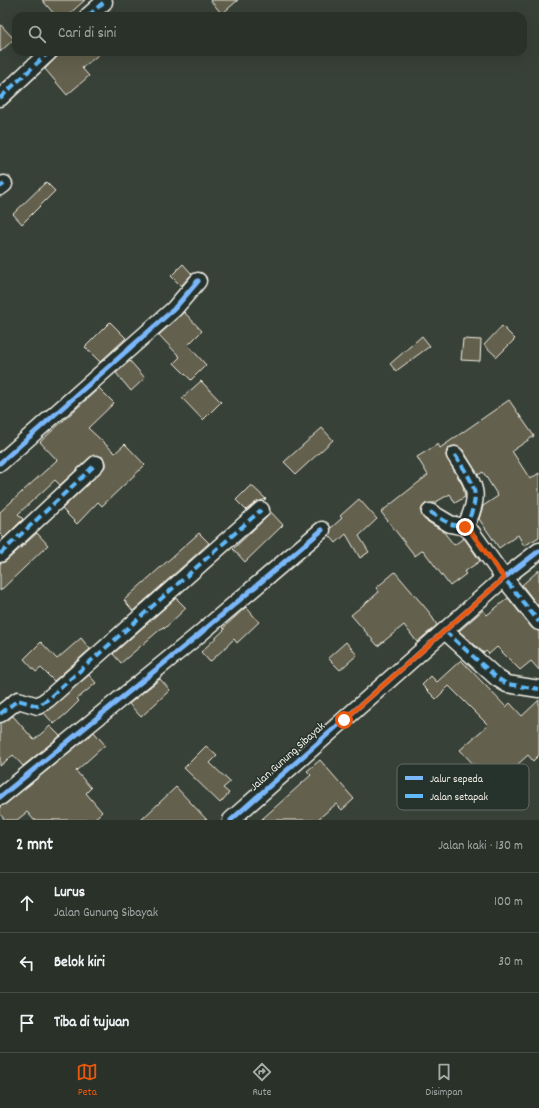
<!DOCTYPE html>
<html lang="id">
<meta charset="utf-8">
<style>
:root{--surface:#2a3129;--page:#323931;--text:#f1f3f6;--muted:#a5a9a8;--line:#464c46;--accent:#ea580c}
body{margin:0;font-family:Dekko,sans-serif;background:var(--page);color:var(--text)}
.stop{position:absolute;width:12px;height:12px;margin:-9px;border:3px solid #ea580c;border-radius:50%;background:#fff}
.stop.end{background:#ea580c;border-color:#fff;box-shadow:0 1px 4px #0008}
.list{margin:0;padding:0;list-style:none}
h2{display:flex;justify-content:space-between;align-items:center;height:52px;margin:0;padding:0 16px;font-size:17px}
h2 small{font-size:13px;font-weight:400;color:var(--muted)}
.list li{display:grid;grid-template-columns:26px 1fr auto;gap:12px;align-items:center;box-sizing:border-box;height:60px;padding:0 16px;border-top:1px solid var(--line)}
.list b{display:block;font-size:15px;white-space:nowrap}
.list p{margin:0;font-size:13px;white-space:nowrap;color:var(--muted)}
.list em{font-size:13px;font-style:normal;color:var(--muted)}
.icon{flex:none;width:22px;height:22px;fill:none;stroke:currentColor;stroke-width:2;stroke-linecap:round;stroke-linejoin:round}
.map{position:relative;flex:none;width:539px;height:820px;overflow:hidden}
.search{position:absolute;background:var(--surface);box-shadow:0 4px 16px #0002;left:12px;right:12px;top:12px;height:44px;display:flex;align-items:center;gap:10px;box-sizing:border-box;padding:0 14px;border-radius:12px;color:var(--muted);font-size:15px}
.sheet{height:232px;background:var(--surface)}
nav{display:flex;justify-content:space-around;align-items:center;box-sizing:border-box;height:56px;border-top:1px solid var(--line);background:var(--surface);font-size:11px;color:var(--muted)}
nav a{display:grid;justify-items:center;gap:2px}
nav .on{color:var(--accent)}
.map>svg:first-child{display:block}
.building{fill:#63614d;stroke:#f4f1e8}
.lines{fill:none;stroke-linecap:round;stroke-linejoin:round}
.minor-casing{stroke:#f4f1e8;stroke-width:19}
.minor{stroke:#26332d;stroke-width:16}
.quiet{stroke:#60bafa;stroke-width:4;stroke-dasharray:8 4;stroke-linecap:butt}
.cycleway-casing{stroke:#26332d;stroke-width:8}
.cycleway{stroke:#7ab7fb;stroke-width:5}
.route{stroke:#ea580c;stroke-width:5}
.labels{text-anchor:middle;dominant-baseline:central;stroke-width:3;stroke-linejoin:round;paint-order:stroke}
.street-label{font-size:12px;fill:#f4f1e8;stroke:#26332d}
.key{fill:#26332d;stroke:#646c65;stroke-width:1}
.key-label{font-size:11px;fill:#f4f1e8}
</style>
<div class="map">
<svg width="539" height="820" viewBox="0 0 539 820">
<rect width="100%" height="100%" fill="#384137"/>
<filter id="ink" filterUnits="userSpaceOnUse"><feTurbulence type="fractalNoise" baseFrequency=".025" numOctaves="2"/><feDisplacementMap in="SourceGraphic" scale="8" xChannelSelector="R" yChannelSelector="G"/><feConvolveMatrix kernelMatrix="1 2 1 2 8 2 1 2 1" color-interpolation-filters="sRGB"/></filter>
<g filter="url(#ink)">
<path class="building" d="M42,0H85L67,16H56Z
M210,0H238L222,14Z
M0,24L14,39L0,52Z
M62,52H102L82,68L89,76L67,95L45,69Z
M46,182L55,191L22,224L13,214Z
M183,264L192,274L181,286L171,276Z
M184,312L202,331L188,345L206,365L191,380L174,363L180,357L159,335Z
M110,322L126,338L100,362L85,347Z
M502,326L515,339L497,357L484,345Z
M422,336L430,346L396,371L390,364Z
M463,339L481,340L480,361L461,360Z
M130,361L145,378L131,391L116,373Z
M201,381L221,402L203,420L182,398Z
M99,388L114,403L88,428L115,453L125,444L145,465L102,506L98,502L77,524L62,509L105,467V462L103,457L93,455L60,485L55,480L18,514L23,519L4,538L0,534V512L57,460L40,442Z
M509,400L534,436L512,451L530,479L539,473V537L524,546L518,535L499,548L479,519L483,506L498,496L483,472L478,475L463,450L455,446L450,447L447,450L446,456L463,486L465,497L455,503L450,494L434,503L425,504L421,512L425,520L443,531L454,545L464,538L480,561L464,572L466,574L450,586L423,550L415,556L381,512L428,475L417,457L438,444L440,448Z
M322,428L333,440L296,474L284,462Z
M251,485L266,499L255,503L246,510L236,500Z
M359,499L377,519L359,536L369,552L360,558L346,534L336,543L329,535L331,528L342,518L340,516Z
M270,511L283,525L245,562L233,549L267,517Z
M37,533L48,545L0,591V563L6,561Z
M199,533L209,543L133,611L124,600Z
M539,570V607L522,585Z
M395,572L429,612L437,625L417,642L404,625L378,646L351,615L379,592L376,588Z
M176,598L186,608L164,629L163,627L121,663L113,654Z
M508,598L532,628L539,631V670L531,661L520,670L497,647L489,654L486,651L484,653L459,631L483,610L487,615Z
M246,607L259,622L237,643L234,639L210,662L201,652L225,629L223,628Z
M81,638L90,649L54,681L41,668L36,672L24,659L41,642L57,659Z
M346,642L357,655L340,670L328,658Z
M461,660L506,707L510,703L522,716L539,700V755L533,761L528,755L494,786L460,750L488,725L449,686L436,699L422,685L431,676L437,682Z
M89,675L96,683L77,699L79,701L67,713L54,724L44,713Z
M160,679L170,690L141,717L129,704Z
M13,716L34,740L50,726L60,736L23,766L13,755L0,766V723Z
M94,732L105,745L76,771L91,788L86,793L102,812L93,820H34L27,812L17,820H5L0,814V806L6,804Z
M206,746L217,756L210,763L230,782L223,788L229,793L220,803L184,768Z
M320,760L354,799L342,810L336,804L317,820H261L311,775L307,771Z
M176,787L207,820H141Z"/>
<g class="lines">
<g class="minor-casing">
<path id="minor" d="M88,16L104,2
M0,98L49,52
M0,187L4,184
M455,455C474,485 483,492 465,527
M0,463L174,309L198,281
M430,512L450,524L465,527L472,533L504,578L539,622
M0,554L96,464
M445,631L497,678L507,684L539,689
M0,714L18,700L38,706L48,699L261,510
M0,797L196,637L322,530
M231,820L504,578L539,551"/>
</g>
<use href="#minor" class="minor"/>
<path class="quiet" d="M88,16L104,2
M0,98L49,52
M0,187L4,184
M455,455C474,485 483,492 465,527
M430,512L450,524L465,527L472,533L504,578L539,622
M0,554L96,464
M445,631L497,678L507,684L539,689
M0,714L18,700L38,706L48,699L261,510"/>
<g class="cycleway-casing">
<path id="cycleway" d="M0,463L174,309L198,281
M0,797L196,637L322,530
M231,820L504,578L539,551"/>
</g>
<use href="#cycleway" class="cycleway"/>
</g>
</g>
<g class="lines" filter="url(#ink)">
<path class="route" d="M344,720L504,578L472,533L465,527"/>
</g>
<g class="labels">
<g class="street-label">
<text transform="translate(288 757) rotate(-42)">Jalan Gunung Sibayak</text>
</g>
</g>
<rect x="397" y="764" width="132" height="46" rx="6" class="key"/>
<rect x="405" y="776" width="18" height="4" fill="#7ab7fb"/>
<rect x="405" y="794" width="18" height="4" fill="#60bafa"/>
<g class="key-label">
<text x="430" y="782">Jalur sepeda</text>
<text x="430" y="800">Jalan setapak</text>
</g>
</svg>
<div class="stop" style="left:344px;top:720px"></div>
<div class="stop end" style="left:465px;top:527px"></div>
<div class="search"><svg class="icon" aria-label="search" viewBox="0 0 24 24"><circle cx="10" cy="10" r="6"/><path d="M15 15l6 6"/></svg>Cari di sini</div>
</div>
<section class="sheet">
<h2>2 mnt<small>Jalan kaki · 130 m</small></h2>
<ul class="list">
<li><svg class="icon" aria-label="ahead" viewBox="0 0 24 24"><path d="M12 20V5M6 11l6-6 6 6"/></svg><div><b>Lurus</b><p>Jalan Gunung Sibayak</p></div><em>100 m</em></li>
<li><svg class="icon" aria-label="left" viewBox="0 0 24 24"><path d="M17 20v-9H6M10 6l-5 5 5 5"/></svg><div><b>Belok kiri</b></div><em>30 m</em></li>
<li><svg class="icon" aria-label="arrive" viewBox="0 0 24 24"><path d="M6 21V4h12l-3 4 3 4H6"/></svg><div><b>Tiba di tujuan</b></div></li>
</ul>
</section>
<nav>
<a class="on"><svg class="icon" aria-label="map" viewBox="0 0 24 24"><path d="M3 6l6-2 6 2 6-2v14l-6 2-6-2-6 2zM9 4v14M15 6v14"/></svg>Peta</a>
<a><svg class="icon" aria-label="directions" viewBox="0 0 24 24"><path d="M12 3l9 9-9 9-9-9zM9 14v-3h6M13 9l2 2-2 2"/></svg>Rute</a>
<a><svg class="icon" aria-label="saved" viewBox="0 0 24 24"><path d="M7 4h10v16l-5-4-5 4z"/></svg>Disimpan</a>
</nav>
